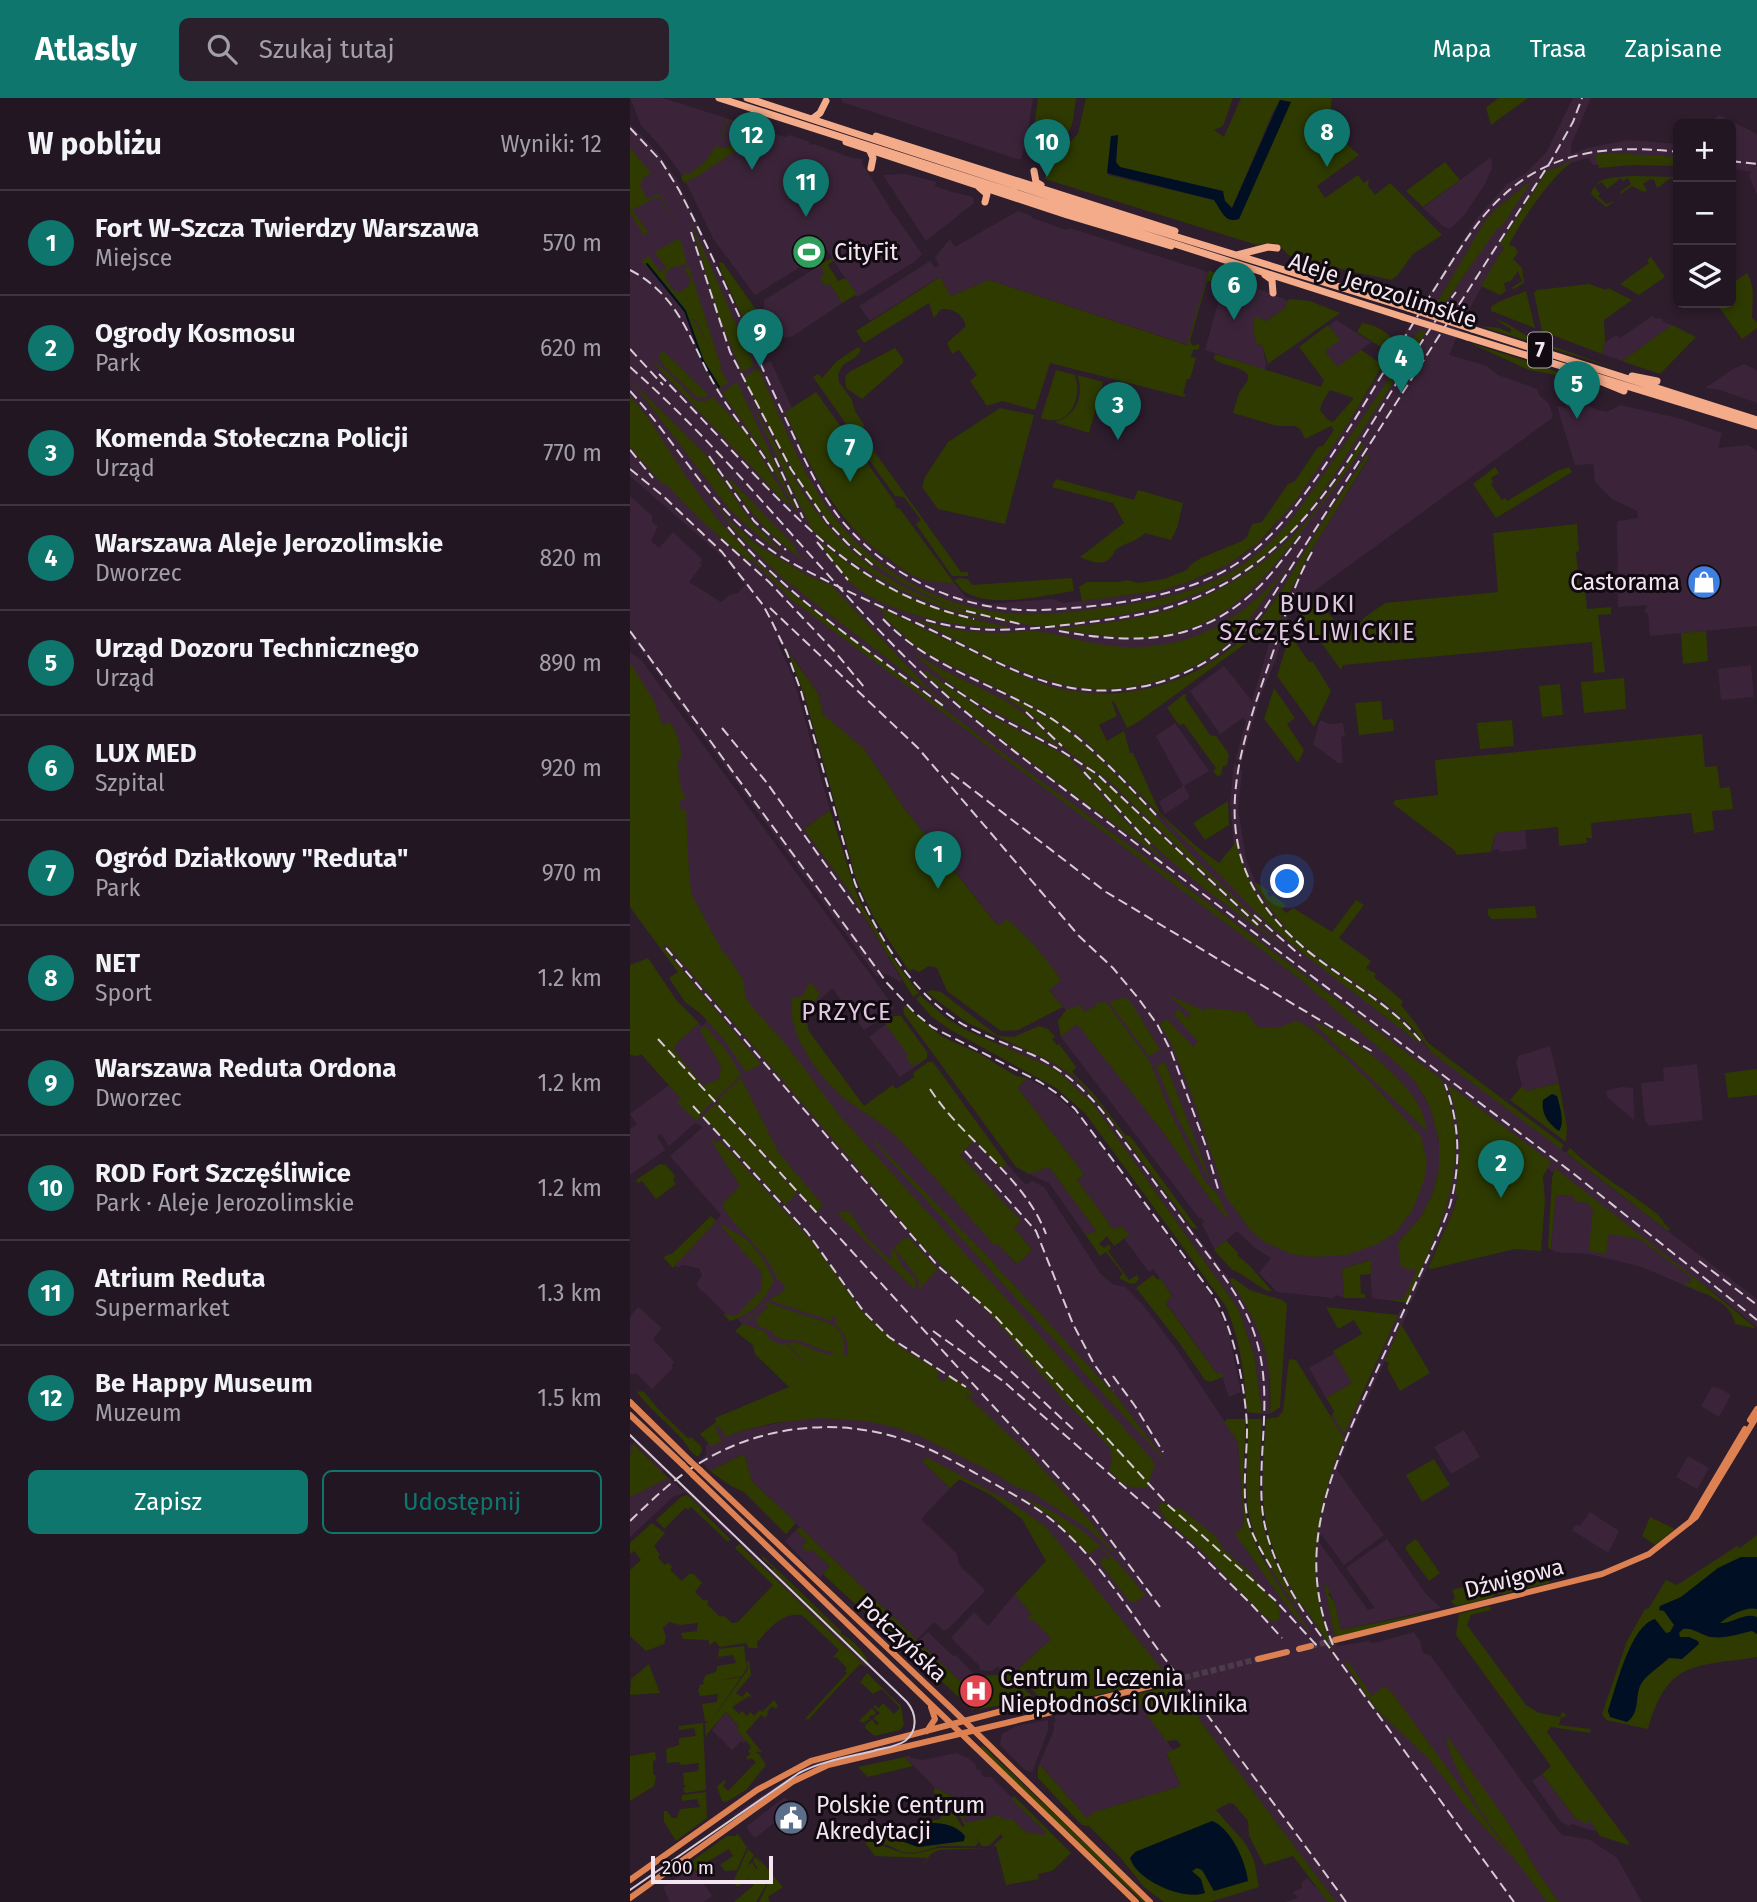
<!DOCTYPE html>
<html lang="pl">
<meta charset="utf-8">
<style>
:root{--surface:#221622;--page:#2a1f2a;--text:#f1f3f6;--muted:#a29fa5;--line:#3f3540;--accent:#0f766e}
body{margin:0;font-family:"Fira Sans",sans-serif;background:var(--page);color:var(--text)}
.controls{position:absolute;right:21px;top:21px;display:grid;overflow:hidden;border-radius:10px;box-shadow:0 4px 10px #0003}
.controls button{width:63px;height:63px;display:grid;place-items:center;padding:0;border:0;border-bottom:2px solid var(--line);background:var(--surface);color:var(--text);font:35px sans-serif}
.scale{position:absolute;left:21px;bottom:18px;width:122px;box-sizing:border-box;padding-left:7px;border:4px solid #f3e6f1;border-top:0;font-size:19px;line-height:24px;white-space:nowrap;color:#f3e6f1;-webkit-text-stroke:5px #120a11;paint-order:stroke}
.you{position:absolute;left:658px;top:784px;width:24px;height:24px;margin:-18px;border:5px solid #fff;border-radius:50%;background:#1a73e8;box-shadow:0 0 0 10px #1a73e833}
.badge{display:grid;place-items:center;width:46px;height:46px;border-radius:50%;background:var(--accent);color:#fff;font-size:23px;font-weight:700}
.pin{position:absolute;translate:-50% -58px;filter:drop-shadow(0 2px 4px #0008)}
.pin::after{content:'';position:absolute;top:37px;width:24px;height:21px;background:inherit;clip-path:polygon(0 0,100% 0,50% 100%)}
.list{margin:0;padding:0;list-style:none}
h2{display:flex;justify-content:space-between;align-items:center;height:91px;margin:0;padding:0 28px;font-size:30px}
h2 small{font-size:23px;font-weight:400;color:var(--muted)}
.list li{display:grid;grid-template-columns:46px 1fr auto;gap:21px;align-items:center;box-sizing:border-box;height:105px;padding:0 28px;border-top:2px solid var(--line)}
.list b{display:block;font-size:26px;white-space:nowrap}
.list p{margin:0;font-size:23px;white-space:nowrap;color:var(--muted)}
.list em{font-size:23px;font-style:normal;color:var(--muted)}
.actions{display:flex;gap:14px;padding:21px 28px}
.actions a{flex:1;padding:16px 0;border:2px solid var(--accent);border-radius:10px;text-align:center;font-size:24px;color:var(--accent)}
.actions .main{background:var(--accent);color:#fff}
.icon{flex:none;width:38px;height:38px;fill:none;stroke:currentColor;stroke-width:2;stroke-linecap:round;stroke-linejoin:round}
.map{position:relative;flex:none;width:1127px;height:1804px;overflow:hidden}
header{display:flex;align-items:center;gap:42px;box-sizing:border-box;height:98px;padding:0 35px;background:var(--accent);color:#fff}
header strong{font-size:33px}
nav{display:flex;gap:38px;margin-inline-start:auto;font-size:24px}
.search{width:490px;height:63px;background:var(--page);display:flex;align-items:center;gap:18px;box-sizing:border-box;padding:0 24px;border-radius:10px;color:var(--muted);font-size:26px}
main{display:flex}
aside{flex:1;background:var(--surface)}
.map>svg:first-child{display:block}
.built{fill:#3b2439;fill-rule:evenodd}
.green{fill:#2e3a00;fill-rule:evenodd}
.water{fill:#000f23}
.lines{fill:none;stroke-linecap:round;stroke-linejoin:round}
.stream{stroke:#000f23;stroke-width:2}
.secondary-tunnel{stroke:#4c3b4a;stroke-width:6;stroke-dasharray:6 3;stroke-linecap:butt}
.secondary{stroke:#dd8153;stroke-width:6}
.primary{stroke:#f3ab89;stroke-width:7}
.tram{stroke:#d7c9d5;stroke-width:2}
.rail{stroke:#d7c9d5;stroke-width:2;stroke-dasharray:10 5;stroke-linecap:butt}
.secondary-bridge{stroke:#dd8153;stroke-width:6}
.primary-bridge{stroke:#f3ab89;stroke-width:7}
.labels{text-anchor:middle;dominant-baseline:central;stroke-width:6;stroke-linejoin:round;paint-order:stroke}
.shield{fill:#120a11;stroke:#b0a4ae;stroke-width:2}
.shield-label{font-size:21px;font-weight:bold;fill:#f3e6f1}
.poi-label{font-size:23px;fill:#f3e6f1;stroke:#120a11;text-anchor:start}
.street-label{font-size:23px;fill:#f3e6f1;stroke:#120a11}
.neighbourhood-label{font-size:24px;letter-spacing:2px;fill:#e1c9df;stroke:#120a11}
</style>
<header>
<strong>Atlasly</strong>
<div class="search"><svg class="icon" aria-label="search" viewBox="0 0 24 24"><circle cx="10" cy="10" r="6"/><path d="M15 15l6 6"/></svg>Szukaj tutaj</div>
<nav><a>Mapa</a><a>Trasa</a><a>Zapisane</a></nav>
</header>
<main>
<aside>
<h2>W pobliżu<small>Wyniki: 12</small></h2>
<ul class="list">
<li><span class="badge">1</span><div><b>Fort W-Szcza Twierdzy Warszawa</b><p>Miejsce</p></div><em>570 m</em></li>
<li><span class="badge">2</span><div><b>Ogrody Kosmosu</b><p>Park</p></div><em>620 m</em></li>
<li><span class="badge">3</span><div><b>Komenda Stołeczna Policji</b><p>Urząd</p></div><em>770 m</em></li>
<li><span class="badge">4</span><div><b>Warszawa Aleje Jerozolimskie</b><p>Dworzec</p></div><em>820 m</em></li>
<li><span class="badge">5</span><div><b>Urząd Dozoru Technicznego</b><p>Urząd</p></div><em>890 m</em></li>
<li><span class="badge">6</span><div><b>LUX MED</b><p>Szpital</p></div><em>920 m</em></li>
<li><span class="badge">7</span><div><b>Ogród Działkowy &quot;Reduta&quot;</b><p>Park</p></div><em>970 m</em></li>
<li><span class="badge">8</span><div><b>NET</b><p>Sport</p></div><em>1.2 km</em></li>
<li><span class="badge">9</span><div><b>Warszawa Reduta Ordona</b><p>Dworzec</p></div><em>1.2 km</em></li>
<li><span class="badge">10</span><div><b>ROD Fort Szczęśliwice</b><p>Park · Aleje Jerozolimskie</p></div><em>1.2 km</em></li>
<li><span class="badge">11</span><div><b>Atrium Reduta</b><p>Supermarket</p></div><em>1.3 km</em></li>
<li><span class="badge">12</span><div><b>Be Happy Museum</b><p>Muzeum</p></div><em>1.5 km</em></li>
</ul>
<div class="actions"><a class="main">Zapisz</a><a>Udostępnij</a></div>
</aside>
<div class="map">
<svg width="1127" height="1804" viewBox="0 0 1127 1804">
<rect width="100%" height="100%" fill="#2e1d2d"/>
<path class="built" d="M0,0H33L155,39L159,37L178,43L181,47L184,46L222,60L233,61L232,65L261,112L292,156L284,164L227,199L197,152L125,197L84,142L54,80L32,50L11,27Z
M211,0H403L397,40L391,61H387L212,4Z
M943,0H961L941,47V56L957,50L998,42L1048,46V66L963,67L958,60L924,70L881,136L837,215L819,257L857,268L868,277L907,291L909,297L919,306L923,318L921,321L673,501L667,505L662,504L646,561L630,599L611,666L606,660L616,623L613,620L590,636L560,593L594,568L622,603L643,533L647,532L665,483L683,449L740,359L737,356L682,443L671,465L636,514L615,538L580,565L540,584L507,593L468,595L463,644L532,720L589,767L604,749L600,704L604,664L612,674L608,710L616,761L630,795L662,838L767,914L800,953L804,951L933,1047L932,1052L1127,1201V1229L1077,1189L1072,1195L1012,1169L959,1156L925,1154L921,1150L926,1097L954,1098L917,1070L915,1073L829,1092L823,1113L781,1205L742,1200L740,1162L712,1171L714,1200L707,1197L703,1200L647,1194L629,1175L641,1160L625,1150L607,1133L585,1152L572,1126L574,1124L572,1120H569L431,939L446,925L274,710L208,630L193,616L188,595L163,559L146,541L164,582L200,712L174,731L219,793L272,882L270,884L259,877L252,876L247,879L0,537V398L22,418V424L28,428L21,443L29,450L43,434L73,462L70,465L72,467L59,484L91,504L99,497L108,495L115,487L94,460L0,378V26L29,56L47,82L134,266L140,263L142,266L162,310L155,314L177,362L200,403L216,425L252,457L279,476L293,481L325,486L336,499L358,506L423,501L434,505L529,493L556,485L582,475L614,456L639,435L717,327L847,120L877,86L896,75L916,55ZM789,991L821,1036L787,1172L768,1145L792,1117L803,1095L809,1070L810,1054L807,1034L800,1009Z
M1089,17L1127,36V97L1119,78L1121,74L1101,70V26H1077Z
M861,59L862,70L855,86L835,116L820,131L813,128L793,110Z
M276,76L306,84L305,88L322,94L343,99L344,105L296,143L253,77Z
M388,113L402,118V120L437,132L440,130L578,174L558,247L359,182L321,198L309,179L240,223L229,208L300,163L305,170L309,168L305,159L320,141L325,149Z
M191,167L214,204L163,238L155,240L134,210V202Z
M595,180H600L659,203L655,210L636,223L625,219L623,229L626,246L632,247L636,265L635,272L575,252Z
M1022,218L1028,221L1031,220L1034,224L1042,227L992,263L972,256L975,244L986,237L990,240Z
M706,222L741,244L707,270L695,253L709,242L699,228Z
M1114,266L1127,272V305L1090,292L1075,290L1103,271Z
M942,300L967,312L977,314L990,307L1048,320L1092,335L1088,350L1118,347L1127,353V528L1020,538L1018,516L1014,513L1017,507L988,509L987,427L988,423L1008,420L1007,413L982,401L965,384L963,366L945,367L927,308L936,310L937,305Z
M0,554L12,563L264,909L261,915L234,932L202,890L176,915L178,932L234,1008L270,1041L364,1146L367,1144L386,1166L402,1152L383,1129L391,1124L330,1057L345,1042L371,1070L377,1066L396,1087L402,1083L414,1089L470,1175L482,1186L495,1189L513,1207L547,1252L608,1344L614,1427L619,1448L675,1496L679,1439L702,1316L732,1300L770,1212H779L720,1337L707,1372L754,1437L714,1467L691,1436L689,1444L738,1512L745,1510L716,1470L757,1441L796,1496L811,1510L711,1532L704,1503L695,1486L707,1548L740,1543L741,1545L748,1544L784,1534L791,1545L792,1553L795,1556L800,1557L928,1733L933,1737L960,1742L987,1760L1012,1804H929L910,1778L903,1784L917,1804H655L668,1800L663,1794L672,1790V1784L678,1780L685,1789H693L568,1620L539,1590V1587L542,1586L540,1580L534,1581L416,1463L392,1421L361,1397L293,1364L320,1390L291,1421L327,1456L329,1467L354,1491V1494L317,1532H313L304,1524L287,1542L122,1383L114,1356L80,1373L70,1362L76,1357V1347L89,1342L84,1330L89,1327L96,1339L111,1333L158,1323L172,1284L112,1227L108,1221L99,1219L66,1187L72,1177L69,1170L52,1167L48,1170L45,1167L91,1117L40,1058L72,1030L71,1028L65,1025L39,1048L31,1036L29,1037L27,1039L35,1052L0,1077V1031L7,1026L0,1016L39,987L0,944L46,945L69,925L72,928L77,923L70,915L55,904L39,880L48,874L0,809Z
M1121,567L1124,599L1091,602L1088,571Z
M690,622L699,626L713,625L715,638L711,639L713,665H708L683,646Z
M545,625L579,673L554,688L560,699L535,716L529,704L553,688L526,638Z
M895,732L897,751L869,754V751L862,752L865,735Z
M268,917L296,961L270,979L239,939Z
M370,941L420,963L446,980L470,1007L599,1181L620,1211L631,1237L639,1267L640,1316H632L625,1261L609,1212L464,1007L424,971L370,947Z
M920,948L929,985L895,993L892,988L886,962L888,961V958Z
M1067,966L1073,1022L1019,1028L1015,1023L1011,985L1034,983L1033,970Z
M397,980L422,994L450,1019L579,1194L598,1231L611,1294L599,1299L591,1275L587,1276L535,1203L542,1197L523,1171L519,1174L494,1140L498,1137L491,1128L484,1133L447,1082L454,1076L388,990Z
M991,989L1003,990L1004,1022L977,999L976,993Z
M419,1068L467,1134L466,1135L455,1136L419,1085L399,1076Z
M8,1209L32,1230L23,1241L44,1264L41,1268L43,1270L22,1291L7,1276H0V1219Z
M705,1255L722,1285L696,1300L679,1270Z
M1082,1289L1089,1290L1101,1297L1089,1319L1071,1308Z
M834,1332L850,1359L821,1376L804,1349Z
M5,1340L36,1370L32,1374L52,1392L56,1389L105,1437L102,1440L55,1394L43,1399L0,1439V1345L29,1370L4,1345Z
M1058,1358L1079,1370L1067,1391L1046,1379Z
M960,1414L989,1433L978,1455L942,1432L946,1426L950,1428Z
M166,1432L177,1443L173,1449L181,1450L200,1468L190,1480L155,1443Z
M112,1443L239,1566L236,1569L109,1446Z
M385,1496L421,1541L384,1575L370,1571L368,1568L362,1573L350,1572L349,1567L321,1540L344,1514L358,1528Z
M298,1534L323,1558L326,1557L346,1578L352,1580L359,1596L346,1607L327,1590L332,1585L288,1543Z
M503,1597L543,1652L536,1656L551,1688L464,1714L457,1720L411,1668L408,1669L424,1632V1624H426L424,1618Z
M96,1614L109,1630L107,1632L117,1642L114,1645L111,1643L102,1652L82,1632Z
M418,1622V1633L402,1674L395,1672L370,1647L372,1636L386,1628Z
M280,1640L267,1648L181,1671L106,1720L103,1717L174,1669L197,1660Z
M326,1655L338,1660L345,1666L347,1673L349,1671L352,1674L351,1676L354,1679H361L416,1734L412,1738L396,1734L382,1722H374L369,1717L338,1725L333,1721L339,1714L324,1699L305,1690L275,1659L279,1657L281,1660L293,1662Z
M912,1676L944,1719L945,1701L949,1698L967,1734L942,1726L939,1728L931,1724L902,1683Z
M153,1700H156L172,1720L153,1735L144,1725L125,1740L116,1729Z
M62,1768L82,1798L74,1804H40L33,1789Z"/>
<path class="green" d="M408,0H446C442,27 445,32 423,49L420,48V52L414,56L402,44Z
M456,0H603L593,28L584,32L594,39L611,0H702C696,37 705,34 729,57L687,88L695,100L728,77L734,85L739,81L738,88L745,97L760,85L812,137L783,156L767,178L761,182L679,164L673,154L666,162C644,149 657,141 627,147L415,81L419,65L448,36ZM650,2L660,4L609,121H597L584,102L478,77L488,37L486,64L490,69L595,103L602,110L643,14Z
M868,0H898L861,27L856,10Z
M97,21L125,30L119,36L122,42L68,78L54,85L51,79L56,75L58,77L75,64L88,45L87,50H97L120,33L114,26L110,28L111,33H105L103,37L107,26L98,22L92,40L93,43L91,39Z
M0,50L21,75L13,81L10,88L18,102L29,95L48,131L29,98L2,112L18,134L14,137L0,115Z
M978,55L1048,59V68L1002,67L969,70L965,57Z
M944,62C919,81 893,120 879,147L885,149L888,155L883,161L892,170L894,185L884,191L881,190L892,183L888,173L881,183L874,185L876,193L870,197L851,188L874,149L870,146L916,74Z
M815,64L830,82L793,109L776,93Z
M1003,78L1048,79V82L1044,83L1041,80L1027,90L1024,82L1020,81L1013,86L1017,92L1014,94L1002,88L991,96L990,94L1001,86L998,80L993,83L991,80L977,91L972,84L964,88L970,96L968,98L976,106L985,103L976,109L961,96C966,77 985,80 1003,78Z
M902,82L872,128L866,132L810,212L804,210L855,123L865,112Z
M61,124L124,267L112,274L89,219Z
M48,141L51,144L57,165L49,169L47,167L35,174L37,183L34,186L11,163L19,158L30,174L36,170L25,154Z
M1021,159L1035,179L1009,197L990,186L1019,165L1017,162Z
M202,160L204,162L198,167L208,183L215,180L227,196L212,205L200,186L195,188L190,180L194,178L191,166Z
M89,164L93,165L151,247L132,260L91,174Z
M59,169L92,271L90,270L98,285L88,291L72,262L58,223L64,222L81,251L65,221L57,222L51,208L35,187L38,184L44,193L46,192L49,195L60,187L59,184L61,182L54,171Z
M579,172L589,177L587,184L582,180L581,183H577L560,243L563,248L569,246V251L563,252L561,259L566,260L560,281H557L553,295L556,297L554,299L420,265L405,312L372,303L357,308L340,283L347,277L329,252L322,256L317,245L336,228C333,216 323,210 311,211L304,220L299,205L234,245L226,233L310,179L321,198L359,182L557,247Z
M1117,175C1126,191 1122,203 1122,220L1127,224V230L1112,241L1086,205H1101V186Z
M959,186L976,192L978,190L1002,202L974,222L975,244L972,256L912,233L904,195L907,192Z
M896,193L905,230L861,213V209L868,204Z
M659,201L680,203L710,215L638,266L632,247L626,246L623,229L625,218L636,223L655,210Z
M865,221L876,225L900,240L987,271L850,228L869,230L881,235V231Z
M732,225C742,226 759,233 763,244L757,253L727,234Z
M698,227L710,242L695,253L707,269L731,252L753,267L717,327L666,402L628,445L597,467L556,485L529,493L452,503L449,489L457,484H489L497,482L508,485L534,481L557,472L560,467L571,460L612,443L617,439L622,426L632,424L658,386L665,383L688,349L693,348L704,332L701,328L675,341L670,331L665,328H647L603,315L609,295L618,282V277C610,267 594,269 584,261L585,256L691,289L694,282L669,249ZM700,292L724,300L703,324L697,321L690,312L692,305Z
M1042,227L1066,239L1030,276L992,263Z
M789,232L796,234C772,271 748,308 724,345C702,380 682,414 652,442C598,493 532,512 460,522C444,524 424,529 408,528C337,520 265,491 214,440C169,395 143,334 113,280L128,270C148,313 165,359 190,399C232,467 307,512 387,516C416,517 443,514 472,510C531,503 586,492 633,451C660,428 678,398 699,369C730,324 761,279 789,232Z
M0,240L20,261L39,275L64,302L74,304L83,299L118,337L158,403L160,401L131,350L92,295L107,284L169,416L159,403L157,405L161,411Z
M840,245L906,266L981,294L927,277L899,272Z
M228,249L231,252L226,259L213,267L208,276L209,284L222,302L225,313L234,327L232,335L236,341L228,343L218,333L219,330L183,279L188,276L192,280L207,263Z
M265,250L273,261V265L232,301L216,290L215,278L221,273Z
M33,251L35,255L79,297L73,300L67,299L35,269L29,260Z
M426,272L445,277C453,301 439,331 411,320Z
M447,277L473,284L459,335L424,324C446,318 455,298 447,277Z
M3,285L75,356L120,422L153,455L130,439L99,411Z
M186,294L265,404L266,410L270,411L325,486C314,484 302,484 292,481C280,478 270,469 260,462C206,426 181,371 155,314Z
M0,298L19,321L57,380L89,423L122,459L154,489L359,645L605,825L811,981C847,1064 809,1131 776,1205L761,1202H773L787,1173L771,1169L768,1145L792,1117L803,1095L809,1070V1043L800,1009L785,983L772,970L674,884L640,858L162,502L121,461L119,463L73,424L35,385L32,386L0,349Z
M120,302L173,395L194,424L220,451L247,473L279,492L358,522L317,511L270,492L216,460L182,432Z
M370,310L404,317L375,426L308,411L292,389L295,379L318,344Z
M730,345L734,348C715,376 695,403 674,430C632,484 595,531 522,539C489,542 458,535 426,531C454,527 483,525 511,519C581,505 645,465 689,408C704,388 717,366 730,345Z
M239,346L331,474H338V478H322L286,426L291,422L274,399L265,398L232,352Z
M737,356L740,358L677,459L657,501L647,533L642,532V526L508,624L497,630L484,603L482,604L487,618L469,627L477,643L494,633L500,655H503L530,715L567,749L589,765L606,744C624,815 666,847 723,886C748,904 774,921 792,947L671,854L635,823L489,675L451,639L410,611L300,557L283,546L254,519L255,517L248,508C279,524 311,539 343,554C372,568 400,584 431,591C510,608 589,576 637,513C648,499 657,483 666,468C688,430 713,393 737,356Z
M865,369L869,375L861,380L863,384L861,386L872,402L875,400L877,403L927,373L939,369L942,374L866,420L843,386Z
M94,375L160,443L166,450L165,453L176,464C140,440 117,411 94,375Z
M426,381L504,402L508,392L553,405L547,430L541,442L515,435C507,443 499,444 490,449C482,454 487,452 482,458C473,470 460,463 450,459L494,425L483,405L422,389Z
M75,393L101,424L127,447L176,477L201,487L297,589L328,615L150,478L106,434Z
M947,426L949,453L946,454L949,487L981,484V487L955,490L957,511L981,509V516L968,517L975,574L964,575L962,544L713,567L711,572L669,514L685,500L711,530L724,533L735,519L755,505L868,494L863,435Z
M190,444C249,491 311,518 386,530C335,531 271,520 228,491C213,480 200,460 190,444Z
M662,463L606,539C558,582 490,602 427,585C379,572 330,543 285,521C311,529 338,535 365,535C377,536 390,533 402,533C428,535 455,545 481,548C558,556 616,521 662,463Z
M329,480L338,481L342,487L442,480L444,493C415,497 361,511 335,494C331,492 327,485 324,482Z
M1076,533L1078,563L1053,566L1051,535Z
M660,536L679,564H683L701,593L684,629L647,578Z
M158,553L188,595L193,616L234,651L274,710L368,828L377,821C398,839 415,859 431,882L419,892L433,909L388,932L371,933L317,893L307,870L299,868L289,874L283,871L279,873L243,818L227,784L175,599Z
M282,553C311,574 343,585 374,602C396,615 414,633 433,651L340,600L300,570Z
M0,565L23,601L33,627L39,624C48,632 49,648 52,659L48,662C48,674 49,690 56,700L50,703V711L56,712L59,777L62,797L92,853L99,860L113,882L116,900L120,906L158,949L209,1017L522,1361L525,1367L517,1389C500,1392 489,1385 479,1372L482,1363L480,1350L431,1299L363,1219L290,1146L226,1068L36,846L33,849L131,966L116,974L95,943L70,915L55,904L39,880L48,874L0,809Z
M296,573L359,617L440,660L490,718L537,764C455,704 370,645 294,575Z
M994,580L996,611L954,615L951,584Z
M930,586L933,617L912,619L909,588Z
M644,590L665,620L657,626L674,652L668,665L634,621Z
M554,596L557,597L555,600L580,637L586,638L599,656L597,667L593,668L591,677L587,678L583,673L586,670L583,666L554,626L549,627L537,610Z
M372,597C428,612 477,668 517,709C560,754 602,801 649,841L619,817L478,682L442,657L402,617Z
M751,603L753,622L763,621L764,633L729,637L725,605Z
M882,622L884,648L850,651L847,625Z
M1072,636L1075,669L1087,668L1090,690L1100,689L1103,711L1082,713L1084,732L1064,735L1061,715L961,725L962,740H956L957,745L929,748L928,729L865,735L861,754L827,757L824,752L763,706L765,702L808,697L805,662Z
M448,664L479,687L613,816L656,851L575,791L533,756L481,704Z
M598,703L599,727L575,742L563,725Z
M200,712L225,791L232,808L267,866L289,895L283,899L219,793L174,731Z
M627,785L639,793L637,796L640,799L643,797L656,807L652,811L656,815L663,810L702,834L726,802L734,807L709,840L741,863L736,870L746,876L744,879L773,903L771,907L787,927L797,944L934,1047L931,1051L801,954L782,929L755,905L687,858L662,838L639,809L625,786Z
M905,808L907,820L862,821L858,817V811Z
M18,860L47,903L69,925L46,946L44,952L73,988L89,981L91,968L70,932L74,927L96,952L111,977L74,1012L67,1023L47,1005L51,1001L11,956L8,958L0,957V867Z
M180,884L190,896L176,915L178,932L234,1008L263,987L266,991L284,979L283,975L298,964H303L377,1066L371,1071L345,1042L330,1057L391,1123L384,1130L402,1152L387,1166L367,1145L364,1147C333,1112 303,1077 271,1043C255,1026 234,1015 215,1001C189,979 156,936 162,900L173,898Z
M302,892L311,894L368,938L384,939L409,928L418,931L425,939L422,941L427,947L429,946L446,969L442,974L463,995L496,1038H500L568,1131L562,1130L470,1007L446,980L420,963L336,924L296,894Z
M290,897L316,920L336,932L425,971L464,1007L609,1212L625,1261L632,1316L617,1314C615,1280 610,1239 595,1207L455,1015L426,990L319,931L301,918L286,901Z
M538,897L575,913L577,910L615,914L629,930L651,929L665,923L672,925L690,937L738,982L791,1038L797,1064L794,1083L782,1113L765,1135L748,1146L716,1157L681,1159L661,1156L635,1144L621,1133L596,1099L563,1000L542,947L530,926L537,921L563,949L568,943L544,917L548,911L558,920L561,916Z
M495,899L502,906L530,952L519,958L479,904Z
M476,904L520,964L539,1012L574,1082L589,1099L600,1124L581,1102L533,1034L447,926L431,939L428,923L436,912L450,907L454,914L466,908L465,905Z
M275,907L311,938L350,956L386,978L397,980L388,990L454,1076L447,1082L484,1132L491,1128L499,1137L484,1148L477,1138L469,1146L474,1150L479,1146L481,1150L478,1153L499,1182L507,1177L509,1181L506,1185L500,1186L489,1180L493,1176L476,1154L470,1158L455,1136L467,1134L419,1069L399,1076L386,1069L274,916L273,908L274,910Z
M264,918H271L297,954V960L289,966L284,962L287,967L286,968L282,967L276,959L278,957L255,925Z
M682,924C720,935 773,976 791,1012C794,1018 795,1026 797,1033Z
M535,964L582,1086L547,1019L526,968Z
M1127,971V997L1098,1000L1095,975Z
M111,980L149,1055L193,1107L187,1114L87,1003Z
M929,985L937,1030L936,1044L880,1002L892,988L896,993Z
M817,986L921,1064L913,1078L915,1102L911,1153L885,1151L801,1171L798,1170L823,1113L828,1097L825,1096C831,1057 832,1023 817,986Z
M86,1005L167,1095L155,1107L73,1018Z
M83,1041L86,1046L90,1042L181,1142L234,1216L273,1251L309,1273L307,1280L314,1284L319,1277L344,1296L341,1299L337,1295L336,1297L399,1356L458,1421L487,1458L460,1432L403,1395L382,1387L368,1377L292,1339L264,1329L237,1323L188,1320L144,1325L111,1333L96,1339L89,1328L85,1330L92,1343L81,1348L70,1336L86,1324L85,1320L159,1289L125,1256L123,1247L105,1233L113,1226L136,1234L140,1242L152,1247L155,1245L181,1272L157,1245L164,1244L199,1257L207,1253C194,1256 180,1244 165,1242C158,1241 152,1242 144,1238L143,1234L128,1228L126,1221L140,1207H134L118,1222L115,1223L134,1206L138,1204C150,1209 163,1214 176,1218C200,1226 217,1226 214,1257H217C219,1242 214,1234 204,1224L207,1220L203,1217L201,1223L139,1202L154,1193L155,1190L152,1184L147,1182C138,1152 107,1135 92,1107L110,1088L81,1042Z
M245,1043L355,1156L486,1298L538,1366L244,1045Z
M940,1050C965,1075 998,1093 1026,1115C1031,1119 1034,1126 1040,1131L1038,1133L939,1057L936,1055Z
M30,1066L36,1067L45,1078L43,1082L46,1086L26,1101L12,1083L8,1085L6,1082Z
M925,1070L1076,1189L1127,1231L1105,1226C1101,1203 1075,1196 1055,1187L1054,1183L1059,1186L1062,1180L1010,1141L979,1136L976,1156L959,1153L963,1109H959V1105L944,1103V1098L926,1097L921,1149L923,1152L918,1150L922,1080Z
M211,1113L221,1115C231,1133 243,1148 258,1161L261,1160V1152L264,1150L271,1167L286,1182L284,1191L208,1116Z
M81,1118L86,1123L43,1170L33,1159L43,1155Z
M94,1127C99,1133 103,1133 108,1136C122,1143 140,1169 143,1183C136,1203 120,1217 100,1223L93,1216L106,1218L131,1192L132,1175L91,1128Z
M275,1140H279L308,1171L288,1192L289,1182L266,1152V1148Z
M596,1142L608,1155L607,1157L618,1166L642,1193H637L604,1172L603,1173L584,1152Z
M741,1162V1176L730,1177L731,1196H735V1200H714L712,1171Z
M523,1177L528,1182L530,1180L542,1198L535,1204L587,1276L591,1274L593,1279L580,1284L575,1282L550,1246L506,1190Z
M603,1180L620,1192L652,1202L657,1206L650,1309L640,1316C643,1258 631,1228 599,1181Z
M696,1209L768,1217L714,1336L702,1316L704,1313L696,1300L722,1285L703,1253L732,1236L724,1222L708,1231Z
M771,1226L800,1275L770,1293L757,1270L759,1265L755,1263Z
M659,1261L666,1262L714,1340C685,1413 672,1483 706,1557L673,1507L671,1508C656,1480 639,1450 635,1418C630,1386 634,1353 636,1321L648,1319L653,1313Z
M10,1293L14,1294L30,1313L59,1341L61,1339L71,1348L72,1353L68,1359C60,1355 57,1346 50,1339C36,1323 19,1311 7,1294Z
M597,1321H615C616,1348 612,1375 614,1403C619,1452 655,1497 683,1537L659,1511L605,1436L614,1427L608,1344L594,1324Z
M618,1321H632C631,1354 627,1388 632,1420C638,1454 655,1487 673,1516C648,1485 621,1444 617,1404C615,1376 619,1349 618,1321Z
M3,1345L38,1380L0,1399V1359Z
M114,1356L122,1383L166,1425L156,1436L114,1394L101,1388L80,1373Z
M296,1359L380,1404L415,1428L539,1580L424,1607H417L385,1574L421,1541L403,1521L400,1523L398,1520L401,1516L385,1496L416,1463L392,1421L361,1397L330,1381L320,1390L293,1364Z
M804,1361L820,1387L792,1404L776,1377Z
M57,1397L72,1410L71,1412L101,1442L98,1444L61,1409L58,1412L55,1410L35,1430L37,1433L26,1422L51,1399Z
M394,1400C445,1421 482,1454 515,1497L506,1504H500L470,1465L472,1460L475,1459L478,1462L480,1460L470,1448L459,1456L424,1421Z
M532,1404L554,1413L586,1439L593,1451L619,1474L637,1497L646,1505L650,1512L649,1521L644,1524L633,1517L567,1448L536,1422L528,1408Z
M1020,1419L1045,1431L1025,1447L1012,1438Z
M22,1425L35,1435L24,1448L30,1457L28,1460L35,1467L38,1465L42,1469L40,1472L52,1483L59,1476H64L72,1485L65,1494L74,1503L76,1501L78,1503L77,1506L90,1519L93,1517L102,1525L108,1524L143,1487L105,1450L109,1446L236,1569L230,1566L178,1622L176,1621L172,1624L217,1575L215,1573L217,1570L206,1559L202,1560L209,1552L172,1517C150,1515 141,1530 127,1544L128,1550H119L116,1545L90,1549L85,1543L80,1547L78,1542L53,1541L51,1535L67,1533L68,1525L50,1527L39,1524L33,1530L36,1539L34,1546L16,1553L0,1538V1472L11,1462L4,1453L0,1456V1445Z
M170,1429L287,1542L277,1552C249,1526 220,1502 193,1476L200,1468L181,1451L178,1454L172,1449L177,1443L166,1432Z
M1127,1437V1559C1063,1569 1038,1562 1018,1631L976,1622L972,1616L997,1543L1015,1511L1019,1510L1036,1482L1047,1487L1107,1448L1110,1450Z
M786,1441L810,1475L799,1483L776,1452V1448Z
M133,1458L211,1533V1536C221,1540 236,1555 239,1566L142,1472L143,1470L132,1460Z
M911,1470L920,1483L919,1485L874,1496H865L861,1500L826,1508L821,1504L825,1500L822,1492Z
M694,1485L701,1494L698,1496L704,1503L711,1532L815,1511L705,1539Z
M860,1508L861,1512L841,1517L837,1527L896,1607L909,1615L930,1619L932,1614L936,1616L935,1619H931L929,1627L961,1631L960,1635L921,1629L917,1634L999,1745L998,1747L970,1738L959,1721L957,1726L945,1720L912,1676L921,1668L826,1537L829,1516Z
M288,1543L332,1585L328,1590L346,1607L359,1596L347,1586L352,1578L379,1576L403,1599V1602C395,1606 388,1603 379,1605C366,1608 355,1611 342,1611L278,1553Z
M114,1548L117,1570L112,1578L87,1583L111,1579L78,1628L118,1571L117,1563H119L121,1577L106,1595L112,1599L117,1593L123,1600L119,1598L102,1609L109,1616L112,1613L117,1618L120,1614L124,1618L130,1612L132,1614L144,1602L148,1608L145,1611L142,1608L137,1614L138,1616L135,1620L131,1617L116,1634L130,1652L132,1654H129L126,1650L128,1654H125L129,1656L136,1667L116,1692L96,1704L92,1703L87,1689L94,1682L96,1684L93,1688L98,1693L126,1664L121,1660L118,1662L116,1660L121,1655L118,1654L121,1649L107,1632L109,1629L96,1614L77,1636L76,1642L75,1625L79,1624L75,1623L72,1606L87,1604L88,1596L70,1598L68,1593L70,1587L74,1586L73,1583L76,1577L86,1574L87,1568L106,1565L103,1557L88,1559L89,1551Z
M714,1564L719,1565L742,1598L755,1588L763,1596L885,1763L836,1709L800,1662L746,1611Z
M19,1566L30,1595L0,1597L1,1581Z
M237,1575L270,1607L271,1608L274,1627L270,1632L244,1638L235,1630L236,1626L229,1623L242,1610L246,1615L243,1618L241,1617L239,1619L240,1621L234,1624L237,1626L242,1621L246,1627L249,1625L243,1620L250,1615L243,1609L245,1607L249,1610L253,1605L264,1616L270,1610L252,1591L243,1596L230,1584Z
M546,1587L569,1619L568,1620L706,1804H698L663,1758L634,1767L619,1738L618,1723L604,1706L599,1705L586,1712L616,1746L624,1762L629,1789L580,1804H534L514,1789L490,1759L459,1728L452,1727L448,1723L408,1680V1669L411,1668L457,1720L464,1714L551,1688L536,1655L551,1648L547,1642L536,1643L503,1597Z
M73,1625L76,1692L55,1695L53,1690L57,1688L54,1687L53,1675L68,1673L69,1665L51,1667L49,1664L37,1665L36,1651L49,1647V1640L66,1638L64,1630L49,1632V1628Z
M816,1637L881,1729L910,1778L929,1804H917C888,1764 822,1684 816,1637Z
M353,1648L517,1804H513L348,1650Z
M25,1654L26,1663L23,1662V1676L26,1678L24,1688L0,1703V1658Z
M275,1659L283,1668L238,1679L228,1669Z
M305,1690L324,1699L339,1714L333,1721L337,1725L369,1717L374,1722L382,1721L396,1734L413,1737L416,1734L381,1701L384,1698L441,1755L422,1773L408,1776L409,1781L376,1787L366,1748H363L373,1739L371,1736L359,1748H352L345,1739L348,1744L346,1748H310L286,1755L272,1754L258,1747L247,1745L254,1732L310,1721L315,1711L320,1717L323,1713L332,1729L335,1728L325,1710L303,1694ZM300,1725C314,1725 322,1728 333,1735L334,1743L288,1749L255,1737L268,1731Z
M76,1694L77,1720L46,1743L34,1724V1713H37L42,1720H47L50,1711L70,1709L67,1701L52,1703V1697Z
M240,1732L246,1740L243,1742L244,1745L273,1755L285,1756L308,1750H357L309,1752L301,1756L289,1772L297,1760L245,1758L234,1743L236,1741L233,1737Z
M107,1735L117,1749L107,1772L95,1773L90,1767L103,1758L99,1751L72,1767L69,1769L71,1775H67L65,1770L64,1771L59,1765L97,1738H106Z
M118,1751L124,1757L117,1768L122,1764L126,1771H128L123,1763L125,1759L131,1765L126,1757L153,1789L138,1799L140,1804H129L142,1777L126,1804H104L124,1787L119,1781L107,1789L103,1784Z"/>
<path class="water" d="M650,2L661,4L609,121C595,126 591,112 584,102L477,75L481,38L488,37L486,64L490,69L593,93L595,103L602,110Z
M922,996L927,998C930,1008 935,1025 929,1033C918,1025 911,1016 913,1002Z
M1111,1459H1127V1511C1116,1508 1098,1518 1090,1525C1102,1526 1114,1514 1127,1519V1536L1122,1533C1108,1536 1095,1541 1081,1539C1071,1537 1063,1529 1053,1531L1049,1535L1050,1539H1059L1068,1543L1069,1546L1052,1561L1039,1560C1031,1568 1015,1577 1010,1588C1005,1600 1010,1615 997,1624L980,1619L978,1613C986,1590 1000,1528 1025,1521L1036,1535L1040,1534L1044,1527L1034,1513L1029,1512L1030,1508L1051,1499L1088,1470Z
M582,1723C601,1730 616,1764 618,1783L584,1793L572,1772L567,1770L562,1773L571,1781L575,1795C554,1803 507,1783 500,1760L505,1754Z
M300,1725C315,1725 325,1727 335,1738L334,1743L288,1749L255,1737L268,1731Z"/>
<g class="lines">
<path class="stream" d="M17,166L55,213L73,263L89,289"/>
<path class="secondary-tunnel" d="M681,1548L705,1542
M537,1584L628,1561"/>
<path class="secondary" d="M0,1304L60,1363
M0,1317L53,1367
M1120,1322L1127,1311
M70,1372L321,1610L520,1804
M63,1377L506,1804
M1060,1424L1115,1331
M705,1542L972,1476L1019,1456L1066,1419L1127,1318
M669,1551L681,1548
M628,1561L657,1554
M297,1633L305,1621L301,1609
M0,1782L127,1692L181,1663L376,1612L421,1611L444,1607L537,1584
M0,1800L162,1684L198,1667L422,1614"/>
<path class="primary" d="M89,0L773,219
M117,0L479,118L778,210
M182,21L190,15L196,3
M246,38L545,133
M216,44L437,117L541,148
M240,53L243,60L241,70
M404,73L406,84L411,87
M349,89L357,96L355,104
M607,157L638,149L647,150
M635,177L642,182L643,195
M842,231L1127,322
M837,239L1127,328
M1002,278L1027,283
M972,284L994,293"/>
<path class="tram" d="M0,1337L277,1604C287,1616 288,1633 275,1643C266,1649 253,1650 243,1653C218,1659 192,1663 169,1675L0,1792"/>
<path class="rail" d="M0,30L31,63L49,92C86,163 117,237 150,309C168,346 183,385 208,418C256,479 333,515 411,512C472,509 554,500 606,466C641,443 665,410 689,376C729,318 763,257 800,198C817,172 833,144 852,120C905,55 970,45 1048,54
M1101,63L1127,66
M61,134L100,254L161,371L197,424L218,446L245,469
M0,172C54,200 61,250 90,296C107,324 129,348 145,377
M0,251L33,287
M0,269C99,356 179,462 272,556C314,598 359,634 406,670L944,1076L1127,1222
M29,276C60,308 90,340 121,373C190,445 243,497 344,521
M0,293C53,351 84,420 155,461C201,487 251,508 299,531C338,549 378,573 420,585C500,608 583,577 633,513L921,63L943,24L952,0
M0,352L23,380
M79,358L124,423L156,452
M145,360L173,420
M0,371L32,397L92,454L133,507L141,522L157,555L171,593L225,785C248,839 283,897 334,927C356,939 380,947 403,957C432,971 456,992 476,1018C504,1057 533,1095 561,1134C587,1170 617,1204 628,1248C642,1301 628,1354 632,1408C635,1447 656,1488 678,1520L884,1804
M98,429C159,501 242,554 316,610
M91,441L139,484L206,555L234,589
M187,444L218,482
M682,454C662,489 653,526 640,563C606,660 574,752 658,835C699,877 756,898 793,946
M140,510L288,650L449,838L483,870L508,900L527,926L541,953L575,1046L589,1094
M336,513L390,526
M253,521C299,570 363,585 419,619C460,645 493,682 526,717
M296,522C351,538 404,531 459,524C491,520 522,516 552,505C696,454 741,307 826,194
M0,533L257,885L284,914L302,929L410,984L431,998L445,1011L583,1197C604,1229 616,1293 617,1331C617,1360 612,1389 617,1418C621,1437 632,1454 642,1471
M429,533C507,547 571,547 631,487C646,471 659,453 672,436
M315,585L359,614L430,652L467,676L628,827
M396,614L432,648
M92,630L137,685L230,815
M454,674L520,746
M321,675L476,794L745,955
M624,817L671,858
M36,850L307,1167L366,1219L539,1408L645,1502L689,1550
M28,941L459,1413L530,1509
M300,991C333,1042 394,1078 416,1136
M63,1008L177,1134L234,1214L259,1239L336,1289
M335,1053L406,1133L443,1226L464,1266L483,1293
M1069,1163L1127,1207
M326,1222L445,1333
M303,1233L373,1283L562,1448L621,1506L652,1540
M483,1278L505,1308L533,1354
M0,1423C21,1403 41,1383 65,1368C128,1327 208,1318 278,1343C302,1351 323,1363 345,1375C374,1392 405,1406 430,1429C470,1465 500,1514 532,1557C594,1639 656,1721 716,1804
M703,1547C666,1458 697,1383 733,1302C751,1263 769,1224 786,1185C798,1159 811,1134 820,1107C831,1067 830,1025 815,986"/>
<path class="secondary-bridge" d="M60,1363L70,1372
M53,1367L63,1377"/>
<path class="primary-bridge" d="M778,210L842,231
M773,219L837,239"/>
</g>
<defs>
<g id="stadium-disc" transform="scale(1.75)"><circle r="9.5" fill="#2e9e5b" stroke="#120a11"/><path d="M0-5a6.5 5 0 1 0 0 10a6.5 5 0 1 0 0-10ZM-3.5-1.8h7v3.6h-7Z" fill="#fff"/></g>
<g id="shop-disc" transform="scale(1.75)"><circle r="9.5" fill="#3f7fe0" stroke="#120a11"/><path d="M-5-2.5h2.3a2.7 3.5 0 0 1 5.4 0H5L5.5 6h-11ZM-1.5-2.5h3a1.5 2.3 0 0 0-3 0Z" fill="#fff"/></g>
<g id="hospital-disc" transform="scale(1.75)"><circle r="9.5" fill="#e0444e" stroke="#120a11"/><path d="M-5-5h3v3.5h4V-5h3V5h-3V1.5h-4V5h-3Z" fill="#fff"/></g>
<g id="civic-disc" transform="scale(1.75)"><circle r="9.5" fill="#5c6f8a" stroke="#120a11"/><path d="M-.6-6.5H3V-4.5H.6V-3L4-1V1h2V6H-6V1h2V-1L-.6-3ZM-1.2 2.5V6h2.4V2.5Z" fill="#fff"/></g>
</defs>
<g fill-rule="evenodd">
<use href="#stadium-disc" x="179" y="154"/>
<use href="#shop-disc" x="1074" y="484"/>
<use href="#hospital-disc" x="346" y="1593"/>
<use href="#civic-disc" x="161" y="1720"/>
</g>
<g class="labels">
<rect class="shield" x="898" y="234.5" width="24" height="35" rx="5"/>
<g class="shield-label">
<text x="910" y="252">7</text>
</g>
<g class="poi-label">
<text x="204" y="154">CityFit</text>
<text x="1050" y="484" text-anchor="end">Castorama</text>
<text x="370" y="1580">Centrum Leczenia<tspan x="370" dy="26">Niepłodności OVIklinika</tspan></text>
<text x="186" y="1707">Polskie Centrum<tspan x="186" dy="26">Akredytacji</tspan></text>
</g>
<g class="street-label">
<text transform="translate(753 192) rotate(18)">Aleje Jerozolimskie</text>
<text transform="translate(884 1480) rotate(-14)">Dźwigowa</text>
<text transform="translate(272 1541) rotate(43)">Połczyńska</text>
</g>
<g class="neighbourhood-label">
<text x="688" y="506">BUDKI<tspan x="688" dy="28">SZCZĘŚLIWICKIE</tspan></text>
<text x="217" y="914">PRZYCE</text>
</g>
</g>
</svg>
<div class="controls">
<button>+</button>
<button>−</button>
<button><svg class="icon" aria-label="layers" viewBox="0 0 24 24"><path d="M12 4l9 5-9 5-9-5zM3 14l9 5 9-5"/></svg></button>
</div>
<div class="scale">200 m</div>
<div class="you"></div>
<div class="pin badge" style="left:308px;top:791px">1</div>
<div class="pin badge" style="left:871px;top:1100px">2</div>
<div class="pin badge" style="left:488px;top:342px">3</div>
<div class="pin badge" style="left:771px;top:295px">4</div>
<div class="pin badge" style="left:947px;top:321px">5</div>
<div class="pin badge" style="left:604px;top:222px">6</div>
<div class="pin badge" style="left:220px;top:384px">7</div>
<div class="pin badge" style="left:697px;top:69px">8</div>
<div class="pin badge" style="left:130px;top:269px">9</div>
<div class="pin badge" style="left:417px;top:79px">10</div>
<div class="pin badge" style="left:176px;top:119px">11</div>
<div class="pin badge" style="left:122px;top:72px">12</div>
</div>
</main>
